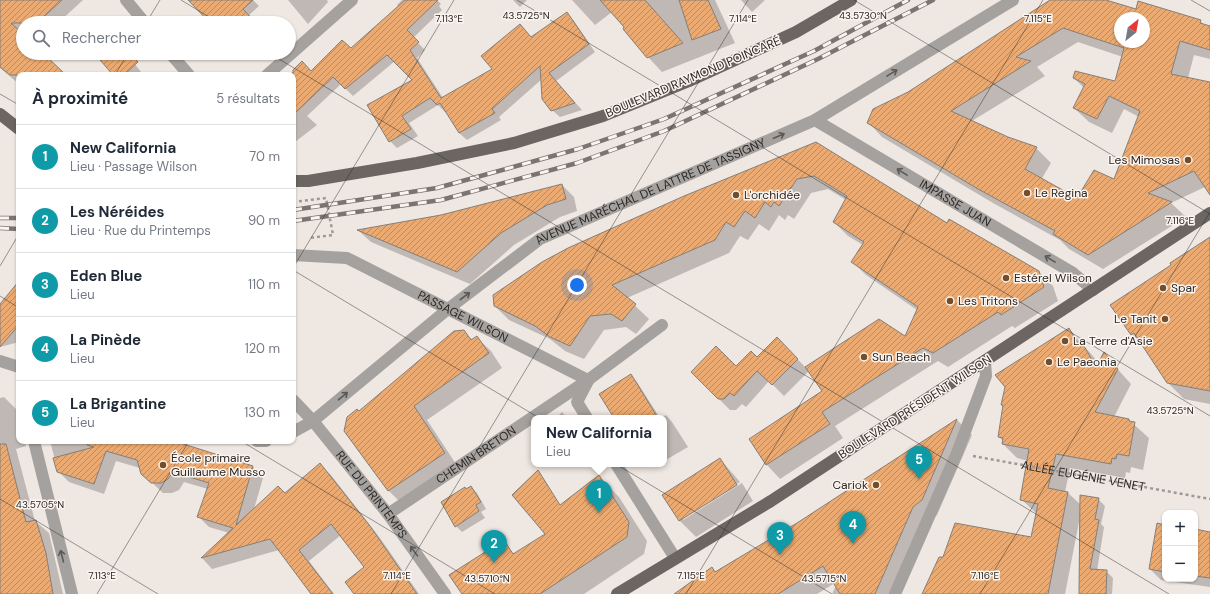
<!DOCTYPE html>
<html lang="fr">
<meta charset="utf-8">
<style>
:root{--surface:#fff;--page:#f2f2f3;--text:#1f2937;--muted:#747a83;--line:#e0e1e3;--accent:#db2777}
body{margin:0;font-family:"DM Sans",sans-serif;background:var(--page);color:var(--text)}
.controls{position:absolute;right:12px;bottom:12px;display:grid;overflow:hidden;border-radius:8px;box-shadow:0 1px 3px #0004}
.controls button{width:36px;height:36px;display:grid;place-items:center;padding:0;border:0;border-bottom:1px solid var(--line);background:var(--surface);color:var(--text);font:20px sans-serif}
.compass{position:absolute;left:1114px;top:12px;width:36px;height:36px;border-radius:50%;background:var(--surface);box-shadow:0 1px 3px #0004;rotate:31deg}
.you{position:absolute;left:577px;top:285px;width:14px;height:14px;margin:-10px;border:3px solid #fff;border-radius:50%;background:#1a73e8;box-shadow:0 0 0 6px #1a73e833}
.badge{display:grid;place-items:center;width:26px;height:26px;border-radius:50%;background:var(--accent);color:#fff;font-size:13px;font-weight:700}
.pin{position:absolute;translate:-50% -33px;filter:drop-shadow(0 1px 2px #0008)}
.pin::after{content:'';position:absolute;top:21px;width:14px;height:12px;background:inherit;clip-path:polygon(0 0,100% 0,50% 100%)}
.popup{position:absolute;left:531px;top:415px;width:136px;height:52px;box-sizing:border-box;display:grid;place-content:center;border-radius:8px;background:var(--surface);filter:drop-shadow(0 1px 3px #0005);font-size:13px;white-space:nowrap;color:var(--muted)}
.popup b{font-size:15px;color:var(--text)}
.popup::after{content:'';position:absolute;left:50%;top:100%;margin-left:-8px;border:8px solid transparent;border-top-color:var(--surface)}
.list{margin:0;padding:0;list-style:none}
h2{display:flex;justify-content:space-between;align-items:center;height:52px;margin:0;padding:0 16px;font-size:17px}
h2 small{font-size:13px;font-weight:400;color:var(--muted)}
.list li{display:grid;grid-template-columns:26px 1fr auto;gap:12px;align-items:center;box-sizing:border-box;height:64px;padding:0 16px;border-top:1px solid var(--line)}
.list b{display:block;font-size:15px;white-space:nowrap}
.list p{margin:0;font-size:13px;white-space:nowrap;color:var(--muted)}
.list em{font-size:13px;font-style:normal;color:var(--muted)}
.icon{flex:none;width:22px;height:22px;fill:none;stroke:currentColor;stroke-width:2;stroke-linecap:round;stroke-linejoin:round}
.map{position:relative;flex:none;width:1210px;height:594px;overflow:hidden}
.search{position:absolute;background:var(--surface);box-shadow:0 1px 3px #0004;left:16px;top:16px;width:280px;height:44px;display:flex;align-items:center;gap:10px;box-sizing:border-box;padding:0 14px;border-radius:22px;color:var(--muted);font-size:15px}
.panel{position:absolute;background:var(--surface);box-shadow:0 1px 3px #0004;left:16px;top:72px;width:280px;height:372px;border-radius:8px}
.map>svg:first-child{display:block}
.shadow{fill:#0003;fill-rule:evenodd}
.building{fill:url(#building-hatch);stroke:#857f79;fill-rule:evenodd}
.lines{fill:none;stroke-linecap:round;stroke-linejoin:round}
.path{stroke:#9f9995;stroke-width:2.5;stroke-dasharray:3 3;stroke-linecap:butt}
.minor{stroke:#a4a19f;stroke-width:12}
.major{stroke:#6b6662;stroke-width:12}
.rail-casing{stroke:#7a7572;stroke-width:4.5}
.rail{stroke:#fcf5ef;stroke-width:3;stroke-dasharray:9;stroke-linecap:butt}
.oneway{stroke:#5b5856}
.ticks{fill:none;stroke:#2b2826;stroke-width:1;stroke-opacity:0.45}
.poi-dot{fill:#744e2b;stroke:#fcf5ef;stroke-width:1.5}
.labels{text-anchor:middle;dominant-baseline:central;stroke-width:3;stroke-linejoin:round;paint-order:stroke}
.street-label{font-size:12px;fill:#2b2826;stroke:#fcf5ef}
.poi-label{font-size:12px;fill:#2b2826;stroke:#fcf5ef;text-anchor:start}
.ticks-label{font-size:10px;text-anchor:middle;fill:#2b2826;stroke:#fcf5ef;stroke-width:3;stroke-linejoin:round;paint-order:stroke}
</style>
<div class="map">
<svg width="1210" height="594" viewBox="0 0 1210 594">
<defs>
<pattern id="building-hatch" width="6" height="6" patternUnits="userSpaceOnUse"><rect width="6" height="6" fill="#eaaa72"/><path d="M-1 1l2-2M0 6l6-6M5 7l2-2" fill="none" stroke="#be8a5d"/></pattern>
</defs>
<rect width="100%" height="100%" fill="#efe7e1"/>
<path class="shadow" d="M0,0H83L58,23H23V53H42L65,75H19V84L0,68Z
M189,0H253L259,6L248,16L255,23H217Z
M288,0H327L328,2L308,24Z
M402,0H437L441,4L439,6L442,10L413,38L425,50L417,58L443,98L494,69L532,38L567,13L574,21L595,52L556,81L582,110L560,117L552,110L542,79L499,117L501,120L467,140L459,133L446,111L445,112L438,105L409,123L418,136L397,148L390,141L413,80L395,61L353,96L341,84L307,116L317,125L295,142L293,140V75H289L302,63L311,72L351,50L399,7L397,5Z
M513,0H527L520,7Z
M572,0H715L735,43L662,72L648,57L612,12L595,25Z
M741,0H765L752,12Z
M1053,0H1102L1137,10L1200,21L1206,26L1210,27V59L1194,55L1188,78L1210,82V189L1207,186L1171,203L1186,217L1103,269L1069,249L1060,240L993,203L882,137L868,122L909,93ZM1120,18H1144V42H1120ZM1078,42L1123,57L1116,82L1074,78L1084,88L1074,108L1089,122L1112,133L1124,109L1139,117L1115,180L1077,199L1041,180L1051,163L1036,148L1007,138L972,121L1045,76L1037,67Z
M95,53H126L141,72L138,75H114Z
M248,53H256L252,57Z
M816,143L948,224L1039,272L1053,286L1058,301L1015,328L1012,326L948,367L938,361L835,426L843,438L780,479L767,465L751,439L823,391L809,371L784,396L769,381L746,407L742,404L736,410H730L692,372L736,368L757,358L777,338L806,368L905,337L917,310L866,275L852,261L863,245L848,236L834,222L846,200L828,189L811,193L794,219L788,215L785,220L779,215L769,231L759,224L748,240L740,236L729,253L627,298L649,319L636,334L626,327L604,330L584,359L565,351L550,339L509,320L495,306Z
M562,185L574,197L577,211L560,217L514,245L470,284L371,242L359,231L441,216Z
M1210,239V404L1184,399L1167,382L1145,348L1132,334Z
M19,282V342L0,347V306Z
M1069,329L1099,363L1104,354L1131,384L1114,417L1129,420L1149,438L1143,470L1131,467L1130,473L1126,472L1125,478L1070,468L1065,492L1068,493L1081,505L1098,499L1105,506L1101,524L1104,527L1097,571H1106L1113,578L1112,594H1080L1079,522L1065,594H923L1032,538L1037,514L1021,499L1028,461L1017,458L1003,444V441L999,437L1004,407L1002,404Z
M463,331L473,340L477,338L491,351L502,368L427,420L458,467L403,505L389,491L345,430L359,412Z
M631,375L637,382L660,418H616Z
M4,397L16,409L19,419V441H25L26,446L16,449L35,521L49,533L63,594H0V398Z
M562,412L567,418H556Z
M666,415L672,422L688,447L664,461V418H661Z
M957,420L972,435L937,515L928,522L897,594H832L838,581L817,594H677L712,569L716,572L798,524Z
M50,441H171L253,467L263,478L254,509L285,495L320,465L331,475L380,538L419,594H355L365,567L341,535L309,561L334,594H312L279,550L212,569L202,558L229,533L209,527L199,517L208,489L184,482L179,490L172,493H163L142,473L140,468L116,461L104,494L69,482L58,471Z
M720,459L740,482L683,518V520L742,483L753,501L696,537L680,521L664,495Z
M601,479L619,497L647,541L644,554L584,594H463L508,548L515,555L546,535Z
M471,487L477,493L486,509L481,512L485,518L462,532L456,526L466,490Z
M1165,526V579H1195V531L1210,533V587L1161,580L1150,569Z"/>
<path class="building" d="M0,0H62L37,23H11L23,34V53H43L66,75H10L0,67Z
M188,0H253L243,9L256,23H210Z
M405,0H438L407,30L419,42L410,50L441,98L492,69L481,56L520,24L531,37L567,12L589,44L549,73L575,103L551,111L542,99L540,66L492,109L495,113L459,133L440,103L437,105L430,98L402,116L411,129L389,142L367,105L412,80L387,55L345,89L333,77L293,115V70L302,61L311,71L342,40L351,48Z
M600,0H645L683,43L647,58L623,29L624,27Z
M679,0H708L721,29L692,40Z
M1050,0H1106L1136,9L1138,1L1201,20L1200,23L1210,26V50L1180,41L1171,74L1210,82V195L1194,171L1148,193L1172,202L1088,255L1053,234L1055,231L978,189L867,123L873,109L908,92ZM1120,18H1144V42H1120ZM1063,28L1124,48L1115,81L1075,71L1073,78L1085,84L1073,108L1097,119L1109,96L1140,111L1114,179L1094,170L1077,198L1025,169L1037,147L1008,137L951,111L1031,61L1016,57Z
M94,53H131L138,62L124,75H113Z
M816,142L947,223L949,219L1039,271L1044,287L1001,315L998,312L933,353L923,348L822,412L830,424L766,465L749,439L822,391L805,367L879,319L905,336L918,307L851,262L864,242L833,222L847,196L814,176L797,179L779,206L774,202L771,207L765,202L755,218L745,211L734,227L726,222L715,240L612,285L636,304L622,321L611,314L590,316L570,346L550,337L535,326L494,306L493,295L542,262L568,248L684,196Z
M562,184L566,199L547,205L501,233L457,272L357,230L441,215Z
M1210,237V391L1167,383L1134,333L1131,335L1110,305L1171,265L1170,263Z
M19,281V325L0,347V304Z
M1069,328L1079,345L1084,346L1096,367L1104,352L1118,369L1095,412L1129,419V421L1135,422L1129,456L1117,454L1116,459L1112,458L1111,464L1056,454L1048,488L1068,492L1048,594H922L939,557H943L955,523L1031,537L1038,504L1020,500L1029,449L1002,444L1003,438L998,437L1003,405H1001L1005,387L995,375Z
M464,330L471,340L477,336L489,353L414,406L445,453L388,491L344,431L347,417L357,409L359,411L454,331Z
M777,337L798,359L772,385L757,371L734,396L730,393L724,399H718L691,372L716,346L736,366L751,351L757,357Z
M631,374L658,418H614L599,394Z
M957,419L922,500L913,507L875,594H840L823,566L778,594H674L712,567L715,572L797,523Z
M88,441H174L253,466L236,525L278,486L285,493L320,463L370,526L417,594H354L345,582L364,567L331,524L299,550L333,594H311L270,539L201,558L233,528L197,517L209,483L173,472L168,479L161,483H151L141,474L137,460L106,451L94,484L57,472L53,458L94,447L87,445Z
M0,444H6L26,522L36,520L46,553L53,594H0Z
M720,458L737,485L679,521L662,495Z
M538,470L560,505L599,475L629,522L627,537L540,594H462L449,575L504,540L513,554L545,534L512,495Z
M471,486L481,502L476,505L479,511L455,527L441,502L465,487L466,489Z
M1080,495L1099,498L1095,519L1099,520L1090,569L1107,570L1106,594H1079Z
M1157,523L1165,525V572L1149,569Z
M1195,529L1210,532V578L1195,576Z"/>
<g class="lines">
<g class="path">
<path d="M293,202L326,198L333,235L309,238"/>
<path id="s1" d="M973,456L1210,499"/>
</g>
<g class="minor">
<path d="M126,0L145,23"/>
<path d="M170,53L189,75"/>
<path d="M267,75L352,0"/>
<path id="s2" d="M815,120L1073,273L1093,290"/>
<path id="s3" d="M293,255L347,258L588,380"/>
<path d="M0,361L19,367"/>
<path id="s4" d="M293,400L313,421L388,514L445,594"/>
<path d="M587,418L577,402L588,381"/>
<path id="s5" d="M293,432L313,421L448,309L540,239L815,120L1013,0"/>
<path d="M34,441L72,594"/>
<path d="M257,441H266"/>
<path d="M616,464L675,558"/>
<path id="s6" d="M388,514L588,380L662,325"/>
<path d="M895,594L957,453L986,376L985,361"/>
</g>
<path class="major" d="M0,114L19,129
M293,181H308L417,163L514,143L603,116L689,81L796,32L851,0
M617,594L771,501L1210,213"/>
<g class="rail-casing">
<path id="rail" d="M293,210L437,188L578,149L664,119L814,51L908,0
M0,218H19
M293,221L441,200L577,163L664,131L818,59L933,0
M0,228L19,229"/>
</g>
<use href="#rail" class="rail"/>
</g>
<defs><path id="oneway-shaft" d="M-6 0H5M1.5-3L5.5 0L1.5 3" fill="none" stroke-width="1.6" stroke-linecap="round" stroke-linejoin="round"/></defs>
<g class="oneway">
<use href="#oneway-shaft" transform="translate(892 73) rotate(-31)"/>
<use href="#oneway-shaft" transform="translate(779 136) rotate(-23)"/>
<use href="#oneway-shaft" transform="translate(902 172) rotate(-149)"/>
<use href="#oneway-shaft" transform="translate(1050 259) rotate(-149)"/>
<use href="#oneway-shaft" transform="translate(465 296) rotate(-37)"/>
<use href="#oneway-shaft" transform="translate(343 396) rotate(-40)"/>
<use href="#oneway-shaft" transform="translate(414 551) rotate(-126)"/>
<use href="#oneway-shaft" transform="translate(62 556) rotate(-104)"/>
</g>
<path class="ticks" d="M181,0L219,23M517,0L1210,416M854,0L1210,214M1191,0L1210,11M146,23L160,0M269,53L1169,594M115,75L128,53M0,94L19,105M0,266L19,234M293,268L454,0M293,270L832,594M0,296L19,308M241,441L495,594M0,499L158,594M97,594L189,441M391,594L748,0M686,594L1043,0M980,594L1210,212"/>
<g class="poi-dot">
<circle cx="1188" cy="160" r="4"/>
<circle cx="1027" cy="193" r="4"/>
<circle cx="736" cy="195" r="4"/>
<circle cx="1006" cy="278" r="4"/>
<circle cx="1163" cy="288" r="4"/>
<circle cx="950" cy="301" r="4"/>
<circle cx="1165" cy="319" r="4"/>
<circle cx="1065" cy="341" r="4"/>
<circle cx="864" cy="357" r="4"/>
<circle cx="1049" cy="362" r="4"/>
<circle cx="163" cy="465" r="4"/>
<circle cx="876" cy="485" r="4"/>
</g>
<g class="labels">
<g class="street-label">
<text transform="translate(693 77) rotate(-23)">BOULEVARD RAYMOND POINCARÉ</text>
<text stroke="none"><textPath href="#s5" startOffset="434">AVENUE MARÉCHAL DE LATTRE DE TASSIGNY</textPath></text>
<text stroke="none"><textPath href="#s2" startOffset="163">IMPASSE JUAN</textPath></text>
<text stroke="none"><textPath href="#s3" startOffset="184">PASSAGE WILSON</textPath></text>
<text transform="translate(915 407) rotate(-33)">BOULEVARD PRÉSIDENT WILSON</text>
<text stroke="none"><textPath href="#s6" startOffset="106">CHEMIN BRETON</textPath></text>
<text stroke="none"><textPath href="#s1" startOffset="112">ALLÉE EUGÉNIE VENET</textPath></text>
<text stroke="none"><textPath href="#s4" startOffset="123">RUE DU PRINTEMPS</textPath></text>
</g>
<g class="poi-label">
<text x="1180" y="160" text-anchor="end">Les Mimosas</text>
<text x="1035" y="193">Le Regina</text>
<text x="744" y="195">L'orchidée</text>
<text x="1014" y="278">Estérel Wilson</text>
<text x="1171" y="288">Spar</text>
<text x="958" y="301">Les Tritons</text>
<text x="1157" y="319" text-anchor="end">Le Tanit</text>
<text x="1073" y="341">La Terre d'Asie</text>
<text x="872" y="357">Sun Beach</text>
<text x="1057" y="362">Le Paeonia</text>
<text x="171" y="458">École primaire<tspan x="171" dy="14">Guillaume Musso</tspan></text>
<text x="868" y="485" text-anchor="end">Cariok</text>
</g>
</g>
<g class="ticks-label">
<text x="526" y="19">43.5725°N</text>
<text x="863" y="19">43.5730°N</text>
<text x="449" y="22">7.113°E</text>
<text x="743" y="22">7.114°E</text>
<text x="1038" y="22">7.115°E</text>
<text x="1180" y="224">7.116°E</text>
<text x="1170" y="414">43.5725°N</text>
<text x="40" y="508">43.5705°N</text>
<text x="102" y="579">7.113°E</text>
<text x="397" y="579">7.114°E</text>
<text x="691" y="579">7.115°E</text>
<text x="985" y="579">7.116°E</text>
<text x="487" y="582">43.5710°N</text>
<text x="824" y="582">43.5715°N</text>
</g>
</svg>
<div class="controls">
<button>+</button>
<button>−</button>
</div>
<svg class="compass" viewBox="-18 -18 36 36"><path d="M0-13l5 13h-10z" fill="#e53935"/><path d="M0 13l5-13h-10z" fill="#747a83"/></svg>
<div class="you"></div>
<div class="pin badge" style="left:599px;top:513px;background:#0f9aa8">1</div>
<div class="popup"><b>New California</b>Lieu</div>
<div class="pin badge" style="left:494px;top:563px;background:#0f9aa8">2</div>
<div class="pin badge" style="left:780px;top:555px;background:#0f9aa8">3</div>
<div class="pin badge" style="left:853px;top:544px;background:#0f9aa8">4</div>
<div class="pin badge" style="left:919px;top:479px;background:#0f9aa8">5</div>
<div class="search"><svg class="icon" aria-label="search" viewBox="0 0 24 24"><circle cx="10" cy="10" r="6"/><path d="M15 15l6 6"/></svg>Rechercher</div>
<section class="panel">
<h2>À proximité<small>5 résultats</small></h2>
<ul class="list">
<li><span class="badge" style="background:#0f9aa8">1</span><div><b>New California</b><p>Lieu · Passage Wilson</p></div><em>70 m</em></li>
<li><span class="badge" style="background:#0f9aa8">2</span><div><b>Les Néréides</b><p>Lieu · Rue du Printemps</p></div><em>90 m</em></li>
<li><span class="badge" style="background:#0f9aa8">3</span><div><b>Eden Blue</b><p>Lieu</p></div><em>110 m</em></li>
<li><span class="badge" style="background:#0f9aa8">4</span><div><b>La Pinède</b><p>Lieu</p></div><em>120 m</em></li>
<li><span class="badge" style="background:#0f9aa8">5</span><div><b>La Brigantine</b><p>Lieu</p></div><em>130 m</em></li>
</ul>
</section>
</div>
